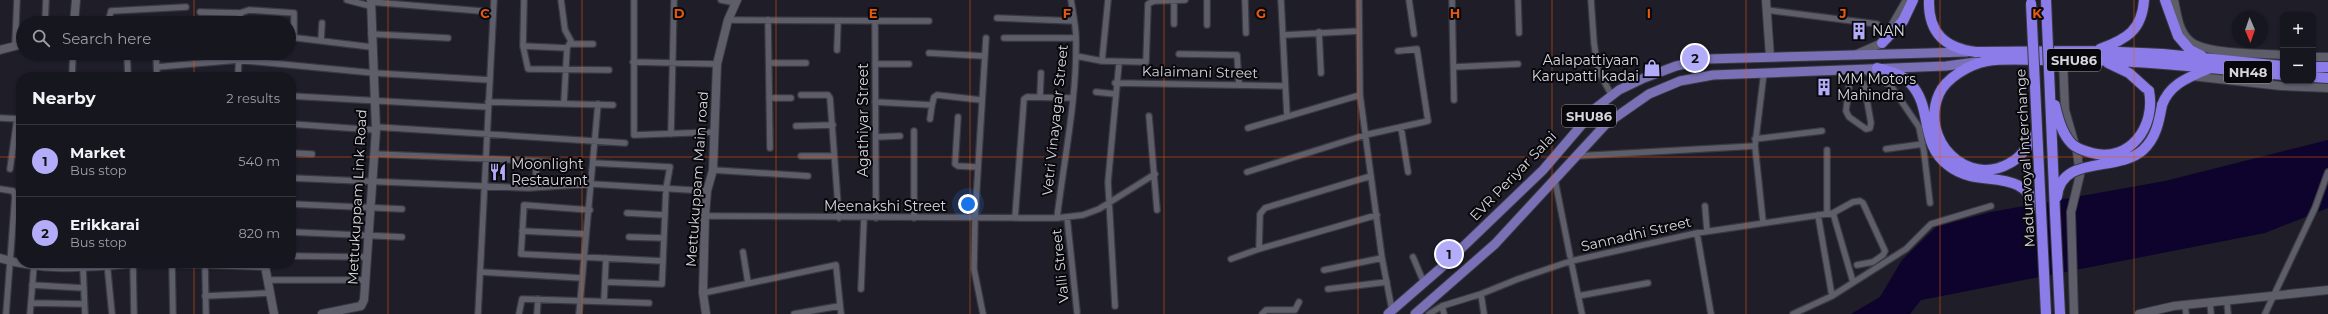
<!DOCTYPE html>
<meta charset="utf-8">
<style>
:root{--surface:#16161e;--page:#1f1f27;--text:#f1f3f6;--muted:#9e9fa4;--line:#35353c;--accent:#b3adf9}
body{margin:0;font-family:Montserrat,sans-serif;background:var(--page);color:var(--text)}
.controls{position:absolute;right:12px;top:12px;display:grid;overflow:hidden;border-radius:8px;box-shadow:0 1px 3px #0004}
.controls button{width:36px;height:36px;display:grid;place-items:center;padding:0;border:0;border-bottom:1px solid var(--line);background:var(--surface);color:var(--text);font:20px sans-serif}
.compass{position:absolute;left:2232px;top:12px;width:36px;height:36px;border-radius:50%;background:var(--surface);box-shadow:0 1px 3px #0004;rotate:178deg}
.you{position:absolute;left:968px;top:204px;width:14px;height:14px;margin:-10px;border:3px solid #fff;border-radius:50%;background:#1a73e8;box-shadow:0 0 0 6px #1a73e833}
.badge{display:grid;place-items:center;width:26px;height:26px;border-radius:50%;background:var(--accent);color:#111;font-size:13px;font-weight:700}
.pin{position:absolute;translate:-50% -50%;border:2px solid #fff;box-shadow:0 1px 4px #0006}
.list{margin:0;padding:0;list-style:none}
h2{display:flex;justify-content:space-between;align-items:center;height:52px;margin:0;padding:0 16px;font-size:17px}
h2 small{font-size:13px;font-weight:400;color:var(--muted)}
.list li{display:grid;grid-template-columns:26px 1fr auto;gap:12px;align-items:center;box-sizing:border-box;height:72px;padding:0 16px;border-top:1px solid var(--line)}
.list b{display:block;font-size:15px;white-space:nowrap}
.list p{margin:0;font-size:13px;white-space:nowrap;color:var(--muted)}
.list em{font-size:13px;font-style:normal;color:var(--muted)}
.icon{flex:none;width:22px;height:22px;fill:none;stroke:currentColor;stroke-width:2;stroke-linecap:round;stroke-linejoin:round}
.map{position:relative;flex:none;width:2328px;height:314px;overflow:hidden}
.search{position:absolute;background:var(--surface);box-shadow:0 1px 3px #0004;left:16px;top:16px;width:280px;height:44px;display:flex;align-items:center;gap:10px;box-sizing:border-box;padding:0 14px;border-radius:22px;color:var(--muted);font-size:15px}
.panel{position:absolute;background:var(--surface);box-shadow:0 1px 3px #0004;left:16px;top:72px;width:280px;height:196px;border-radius:16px}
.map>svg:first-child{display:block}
.water{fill:#0e032d}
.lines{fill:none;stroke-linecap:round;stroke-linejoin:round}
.street-casing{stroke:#393941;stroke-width:8}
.secondary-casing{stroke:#393941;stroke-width:10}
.primary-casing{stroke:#393941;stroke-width:11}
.highway-casing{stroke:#393941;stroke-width:12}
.street{stroke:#5e5d6a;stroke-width:5.5}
.secondary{stroke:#5e5d6a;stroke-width:8}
.primary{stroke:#7a70b6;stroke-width:9}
.highway{stroke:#8c7ce9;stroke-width:10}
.highway-bridge-casing{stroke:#393941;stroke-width:12;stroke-linecap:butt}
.highway-bridge{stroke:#8c7ce9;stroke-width:10}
.grid{fill:none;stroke:#e8590c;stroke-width:1;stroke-opacity:0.55}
.labels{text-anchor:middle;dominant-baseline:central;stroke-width:4;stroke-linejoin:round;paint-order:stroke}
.shield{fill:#08080c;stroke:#98989e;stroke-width:1}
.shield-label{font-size:13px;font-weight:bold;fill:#d6d6dd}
.poi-label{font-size:14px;fill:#d6d6dd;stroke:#08080c;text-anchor:start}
.street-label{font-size:14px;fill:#d6d6dd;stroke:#08080c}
.grid-label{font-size:13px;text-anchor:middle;font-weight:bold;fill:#e8590c;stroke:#08080c;stroke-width:4;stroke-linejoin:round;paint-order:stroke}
</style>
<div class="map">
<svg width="2328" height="314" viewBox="0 0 2328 314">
<rect width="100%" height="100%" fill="#1e1d28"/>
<path class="water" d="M2328,140V208L2265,233L1921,300L1910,314H1851L1880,297L1902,260L1936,227L1991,212L2165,181Z"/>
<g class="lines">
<g class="street-casing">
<path id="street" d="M347,0L370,6
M524,0L523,46L528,69L609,70
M561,0L565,30L571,41L567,48L564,102
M634,0V135L715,132
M721,0L736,3
M1174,0V24
M1207,0V25
M1245,0L1246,33
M1281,0L1287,116
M1359,0L1360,95L1382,258L1392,310
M1409,0L1414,34
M1452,0L1454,100
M1518,0L1519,33
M1591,0L1594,43L1598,70L1612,96
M371,2L493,12
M1767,10L1877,24
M200,12L240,13V23
M240,13L249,10L294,13V37
M997,18L1074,21
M728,20L929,21
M768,20L770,148
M875,22L876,218
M45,23L46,0
M108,23L111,11L186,7
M1319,32L1321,73
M371,34L448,38
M1284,35L1359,31
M289,37L371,47
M1004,38H1076
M321,41L322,23
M570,44H593
M15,45L17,0
M523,46L567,48
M837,50L838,21
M127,53L128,77
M156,53L157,77
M929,53L984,56
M1179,54L1237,55L1239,85
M1076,56L1102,61L1146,62L1148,4L1154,1L1185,0
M1102,61L1108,0
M633,62L717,64
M769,63H806
M875,64H909
M157,67L238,60L374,73L490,80
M1454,67L1518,64
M1851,69L1846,111L1849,117L1866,129L1870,128L1871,123L1864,84
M1863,70L1891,86L1919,127L1924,152L1930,203
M72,77L73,53
M238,77L239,53
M1115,83L1285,86
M1096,92L1115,94
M801,95H828L830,98L839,218
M291,96L488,107
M1040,97L1041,73
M769,98H791
M488,102L613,105
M875,102L932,105L934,97L937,95L981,100
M1149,116L1157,210
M958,117L955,164L958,166L977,167
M0,118L21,119
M930,119L932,105
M291,124L376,130
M796,126L833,125
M376,127L625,143
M1401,127L1408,172
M1248,128L1360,95
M671,134L674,0
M876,137L900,136
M1755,139L1822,131
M1886,149L1923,144
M291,153L312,154
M375,154L536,161L572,164
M801,156H834
M1576,156L1755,146
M536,161V187
M594,163L670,167L666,189L662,284L605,282
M10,169L17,119
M713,170L808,176
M1247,172L1365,135L1428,121L1417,49L1398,51
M291,178L528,188L592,184L707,191
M1555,180L1570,256
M0,189L13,191L15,196L6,314
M291,204L402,209
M1705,206L1707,231
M590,210L524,205L521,254L663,261
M627,213L665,215
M1827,213V150
M1833,213L1853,282
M1818,215L1832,296
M705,216L1057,218L1083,215L1099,209L1155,174
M1067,217L1077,312
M914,218V131
M1015,218L1024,99L1027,97L1072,98
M1057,218C1064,159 1077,99 1076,39C1076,26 1073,13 1071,0
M1763,222L1755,146L1764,72
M522,231L585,234
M291,232L402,237
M1697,233L1711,314
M629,237L664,238
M1259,249L1260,214L1265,208L1371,176
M743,252L748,283
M291,256L368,257
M1413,257L1424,283
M1231,259L1259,249L1377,215
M1571,261L1582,314
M107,263L112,314
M133,263L134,314
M172,263L173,314
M205,264L206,314
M83,268L85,314
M1324,270L1382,258
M481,272L581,278
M268,280H366
M32,285L84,288
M861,289L864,218
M1328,289L1387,282
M703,293L836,265L841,314
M1481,294L1484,314
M205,296L270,293
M1578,296L1648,283
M604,301L606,258
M2227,301L2228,314
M2210,302L2211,314
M31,303L84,304
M2185,305L2186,314
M1115,306L1108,182L1119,63
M1442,306L1444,314
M30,314L34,265
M478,314L494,0
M519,314L522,299L649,303
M537,314L538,299
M579,314L598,104
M794,314L839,306
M983,314L974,269L975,218L986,38
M1262,314L1266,310H1295L1299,302
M1429,314L1442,306L1481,294L1518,279L1571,261L1697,233L1833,213L1853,202L1860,201L1863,203L1885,251L1883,255L1873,262L1857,265
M1793,314L1832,296L1906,249L1931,224L1991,206
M2265,314L2315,208L2328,172"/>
</g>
<g class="secondary-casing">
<path id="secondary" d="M1766,0L1770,57
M2174,0C2177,13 2178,30 2189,40C2204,55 2261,53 2283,55
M74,23L76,0
M0,50L23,44
M1857,54L1882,43L1907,0
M2313,57H2328
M2063,60L2065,110L2077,152L2080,175L2071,212L2074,314
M2191,76L2281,86L2328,88
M0,258C47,273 96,266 144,263
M171,263L265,266L274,314
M322,314L361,306L364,300L376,130L371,0
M706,314L703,293L705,216L707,191L713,170L717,64L728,20L737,0
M2139,314L2174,306L2328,290"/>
</g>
<g class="primary-casing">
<path id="primary" d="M1388,314L1442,267L1543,170L1597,107L1619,90L1644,78L1676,66L1708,59L1967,52
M1415,314L1495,244L1606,124L1649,94L1680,81L1713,75L1946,66L1976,62"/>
</g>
<g class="highway-casing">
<path id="highway" d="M1929,0C1928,33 1945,48 1976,52L2097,51L2163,54L2283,66
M2165,0L2178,36L2190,50L2202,56
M1882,43L1903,21L1913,0
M2100,49C2127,39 2142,30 2144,0
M2108,63L2129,73L2149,91
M2313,67H2328
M1877,68C1888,71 1902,74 1910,83C1934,108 1918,143 1949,166C1982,191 2019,162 2041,213
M2313,77L2328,78
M2162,105C2170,83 2190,77 2210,68
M2037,131C2030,143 2023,156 2010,163C1967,188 1919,140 1939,94C1946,78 1970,64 1987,61C2005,58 2026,60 2045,60C2125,58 2203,68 2283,75
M2055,213L2060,314"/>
</g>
<use href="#street" class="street"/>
<use href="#secondary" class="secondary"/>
<use href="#primary" class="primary"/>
<use href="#highway" class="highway"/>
<g class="highway-bridge-casing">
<path id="highway-bridge" d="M2046,0L2055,213
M2031,3L2046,314
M2055,105C2058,119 2062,134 2072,144C2077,149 2085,151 2092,153C2130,163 2156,126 2149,91
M2057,197C2061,154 2117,173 2143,150C2156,138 2159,122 2162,105"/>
</g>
<use href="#highway-bridge" class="highway-bridge"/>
</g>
<path class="grid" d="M194,0V23M388,0V314M582,0V314M776,0V314M970,0V314M1164,0V314M1358,0V314M1552,0V314M1746,0V314M1940,0V314M2134,0V314M194,53V77M0,157H21M291,157H2328M194,263V314"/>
<defs>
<g id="building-bare" transform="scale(1.38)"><path d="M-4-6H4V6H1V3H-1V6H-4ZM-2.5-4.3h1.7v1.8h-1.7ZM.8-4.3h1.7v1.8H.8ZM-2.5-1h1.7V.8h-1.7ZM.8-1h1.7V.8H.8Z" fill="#b3adf9" stroke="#08080c" stroke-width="2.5" paint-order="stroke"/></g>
<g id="shop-bare" transform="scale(1.38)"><path d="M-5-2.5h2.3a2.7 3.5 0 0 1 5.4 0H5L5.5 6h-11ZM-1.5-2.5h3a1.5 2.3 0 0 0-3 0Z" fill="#b3adf9" stroke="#08080c" stroke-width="2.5" paint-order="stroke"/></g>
<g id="restaurant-bare" transform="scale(1.38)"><path d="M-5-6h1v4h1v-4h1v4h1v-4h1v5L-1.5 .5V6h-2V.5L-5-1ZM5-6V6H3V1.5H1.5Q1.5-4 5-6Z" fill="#b3adf9" stroke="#08080c" stroke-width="2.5" paint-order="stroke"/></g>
</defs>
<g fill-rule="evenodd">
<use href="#building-bare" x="1859" y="31"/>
<use href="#shop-bare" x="1652" y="68"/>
<use href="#building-bare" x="1824" y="87"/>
<use href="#restaurant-bare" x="498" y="172"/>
</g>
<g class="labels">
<g class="shield">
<rect x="2047" y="49" width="54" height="22" rx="3"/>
<rect x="2224" y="61" width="48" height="22" rx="3"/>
<rect x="1562" y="105" width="54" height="22" rx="3"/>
</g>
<g class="shield-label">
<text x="2074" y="60">SHU86</text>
<text x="2248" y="72">NH48</text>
<text x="1589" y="116">SHU86</text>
</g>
<g class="poi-label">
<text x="1872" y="31">NAN</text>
<text x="1639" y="60" text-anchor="end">Aalapattiyaan<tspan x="1639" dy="16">Karupatti kadai</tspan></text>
<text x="1837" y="79">MM Motors<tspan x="1837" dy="16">Mahindra</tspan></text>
<text x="511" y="164">Moonlight<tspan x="511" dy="16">Restaurant</tspan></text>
</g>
<g class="street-label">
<text transform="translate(1200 72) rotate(1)">Kalaimani Street</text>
<text transform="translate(863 120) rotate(-90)">Agathiyar Street</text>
<text transform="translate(1055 120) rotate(-84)">Vetri Vinayagar Street</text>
<text transform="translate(2025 158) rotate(-93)">Maduravoyal Interchange</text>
<text transform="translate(1513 176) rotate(-46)">EVR Periyar Salai</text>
<text transform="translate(697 179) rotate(-86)">Mettukuppam Main road</text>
<text transform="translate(357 197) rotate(-87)">Mettukuppam Link Road</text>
<text x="885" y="206">Meenakshi Street</text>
<text transform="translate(1636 234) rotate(-13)">Sannadhi Street</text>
<text transform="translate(1060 266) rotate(-96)">Valli Street</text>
</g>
</g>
<g class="grid-label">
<text x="485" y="18">C</text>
<text x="679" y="18">D</text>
<text x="873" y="18">E</text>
<text x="1067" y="18">F</text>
<text x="1261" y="18">G</text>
<text x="1455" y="18">H</text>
<text x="1649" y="18">I</text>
<text x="1843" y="18">J</text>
<text x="2037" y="18">K</text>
</g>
</svg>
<div class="controls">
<button>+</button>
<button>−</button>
</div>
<svg class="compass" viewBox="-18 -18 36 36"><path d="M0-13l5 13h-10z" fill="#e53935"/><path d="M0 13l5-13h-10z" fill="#9e9fa4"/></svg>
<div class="you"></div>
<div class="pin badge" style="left:1449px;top:254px">1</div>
<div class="pin badge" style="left:1695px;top:58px">2</div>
<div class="search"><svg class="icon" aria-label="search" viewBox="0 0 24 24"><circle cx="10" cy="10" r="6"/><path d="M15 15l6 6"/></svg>Search here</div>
<section class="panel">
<h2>Nearby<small>2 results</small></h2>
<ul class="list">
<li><span class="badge">1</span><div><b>Market</b><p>Bus stop</p></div><em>540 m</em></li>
<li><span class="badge">2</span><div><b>Erikkarai</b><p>Bus stop</p></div><em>820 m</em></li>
</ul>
</section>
</div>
